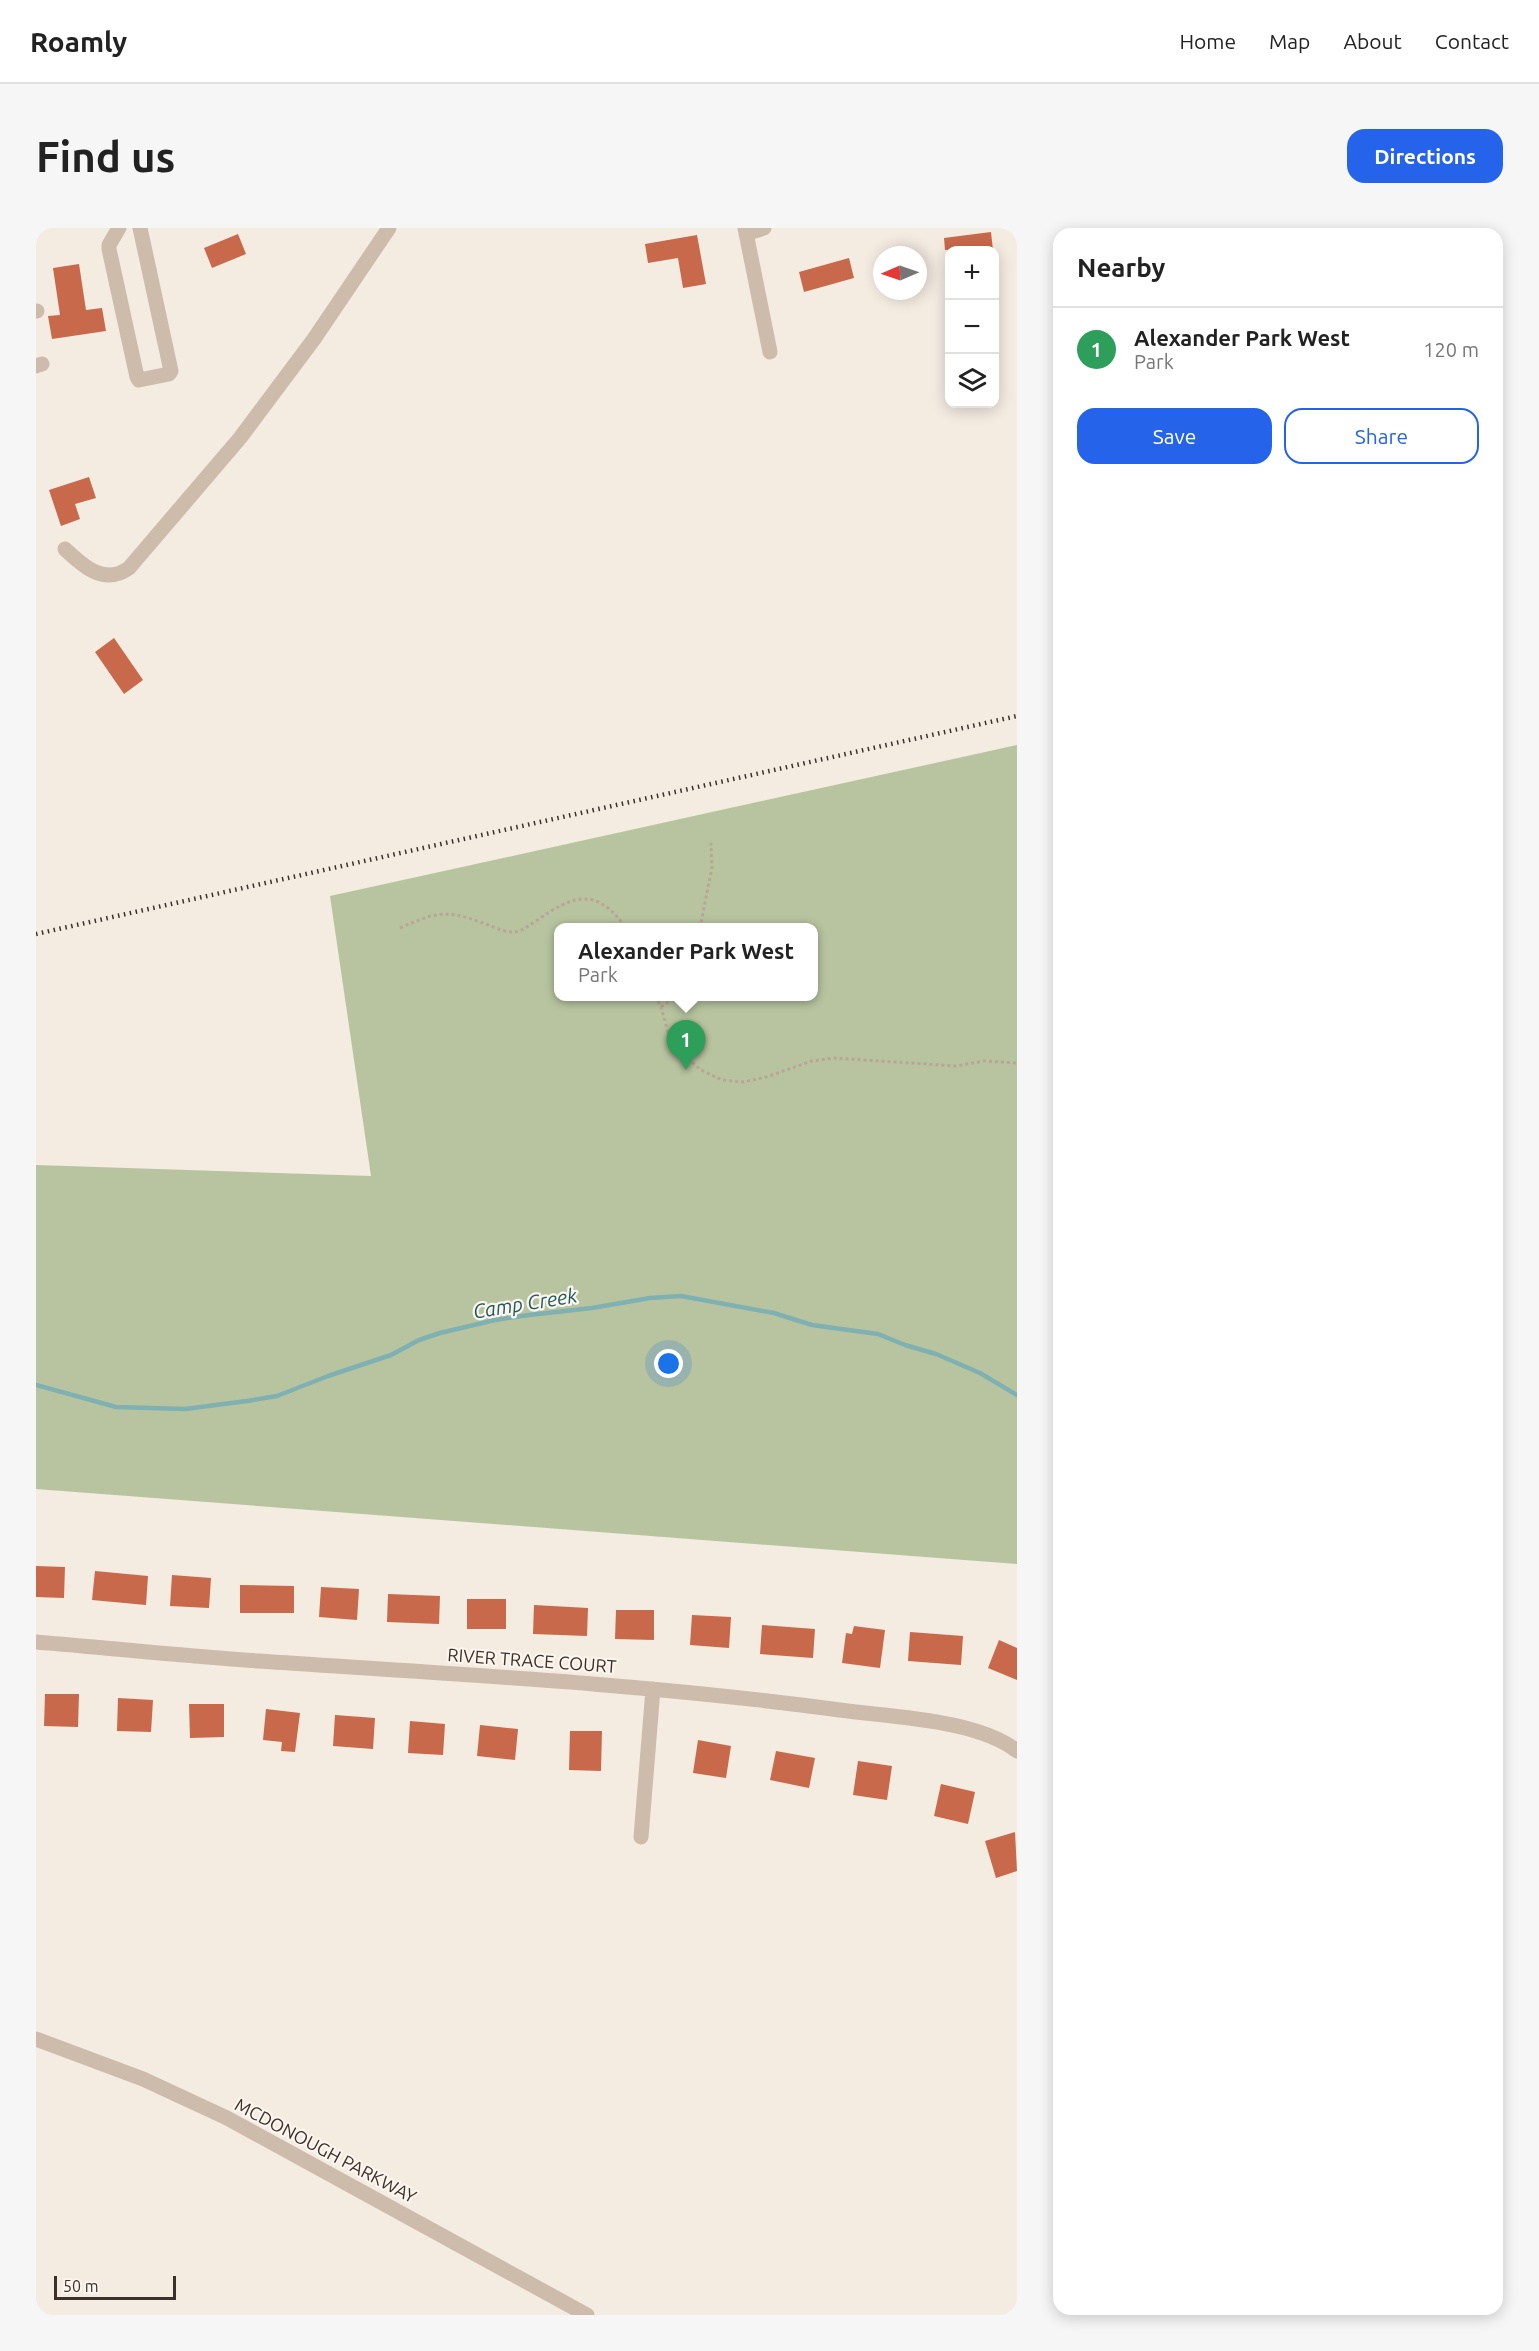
<!DOCTYPE html>
<meta charset="utf-8">
<style>
:root{--surface:#fff;--page:#f6f6f6;--text:#222;--muted:#767676;--line:#e0e0e0;--accent:#2563eb}
body{margin:0;font-family:Ubuntu,sans-serif;background:var(--page);color:var(--text)}
.controls{position:absolute;right:18px;top:18px;display:grid;overflow:hidden;border-radius:12px;box-shadow:0 3px 15px #0003}
.controls button{width:54px;height:54px;display:grid;place-items:center;padding:0;border:0;border-bottom:2px solid var(--line);background:var(--surface);color:var(--text);font:30px sans-serif}
.compass{position:absolute;left:837px;top:18px;width:54px;height:54px;border-radius:50%;background:var(--surface);box-shadow:0 3px 15px #0003;rotate:268deg}
.scale{position:absolute;left:18px;bottom:15px;width:122px;box-sizing:border-box;padding-left:6px;border:3px solid #3b302b;border-top:0;font-size:16px;line-height:21px;white-space:nowrap;color:#3b302b;-webkit-text-stroke:4px #fbf5ee;paint-order:stroke}
.you{position:absolute;left:633px;top:1136px;width:21px;height:21px;margin:-15px;border:4px solid #fff;border-radius:50%;background:#1a73e8;box-shadow:0 0 0 9px #1a73e833}
.badge{display:grid;place-items:center;width:39px;height:39px;border-radius:50%;background:var(--accent);color:#fff;font-size:20px;font-weight:700}
.pin{position:absolute;translate:-50% -50px;filter:drop-shadow(0 2px 3px #0008)}
.pin::after{content:'';position:absolute;top:32px;width:21px;height:18px;background:inherit;clip-path:polygon(0 0,100% 0,50% 100%)}
.popup{position:absolute;left:518px;top:695px;width:264px;height:78px;box-sizing:border-box;display:grid;place-content:center;border-radius:12px;background:var(--surface);filter:drop-shadow(0 2px 4px #0005);font-size:20px;white-space:nowrap;color:var(--muted)}
.popup b{font-size:22px;color:var(--text)}
.popup::after{content:'';position:absolute;left:50%;top:100%;margin-left:-12px;border:12px solid transparent;border-top-color:var(--surface)}
.list{margin:0;padding:0;list-style:none}
h2{display:flex;justify-content:space-between;align-items:center;height:78px;margin:0;padding:0 24px;font-size:26px}
h2 small{font-size:20px;font-weight:400;color:var(--muted)}
.list li{display:grid;grid-template-columns:39px 1fr auto;gap:18px;align-items:center;box-sizing:border-box;height:84px;padding:0 24px;border-top:2px solid var(--line)}
.list b{display:block;font-size:22px;white-space:nowrap}
.list p{margin:0;font-size:20px;white-space:nowrap;color:var(--muted)}
.list em{font-size:20px;font-style:normal;color:var(--muted)}
.actions{display:flex;gap:12px;padding:18px 24px}
.actions a{flex:1;padding:14px 0;border:2px solid var(--accent);border-radius:18px;text-align:center;font-size:21px;color:var(--accent)}
.actions .main{background:var(--accent);color:#fff}
.icon{flex:none;width:33px;height:33px;fill:none;stroke:currentColor;stroke-width:2;stroke-linecap:round;stroke-linejoin:round}
.map{position:relative;flex:none;width:981px;height:2087px;overflow:hidden;border-radius:18px}
header{display:flex;align-items:center;gap:36px;box-sizing:border-box;height:84px;padding:0 30px;background:var(--surface);border-bottom:2px solid var(--line)}
header strong{font-size:28px}
nav{display:flex;gap:33px;margin-inline-start:auto;font-size:21px}
.intro{display:flex;align-items:center;justify-content:space-between;box-sizing:border-box;height:144px;padding:0 36px}
h1{margin:0;font-size:42px}
.button{padding:15px 27px;border-radius:18px;background:var(--accent);color:#fff;font-size:21px;font-weight:700}
main{display:flex;gap:36px;padding:0 36px}
aside{flex:1;background:var(--surface);border-radius:18px;box-shadow:0 3px 15px #0003}
.map>svg:first-child{display:block}
.green{fill:#b8c4a0;fill-rule:evenodd}
.lines{fill:none;stroke-linecap:round;stroke-linejoin:round}
.stream{stroke:#7fb0b2;stroke-width:4.5}
.building{fill:#c8694b}
.path{stroke:#b9a596;stroke-width:3;stroke-dasharray:3 3;stroke-linecap:butt}
.minor{stroke:#cdbbac;stroke-width:15}
.rail{stroke:#3b302b;stroke-width:4.5;stroke-dasharray:1.5 4.5;stroke-linecap:butt}
.labels{text-anchor:middle;dominant-baseline:central;stroke-width:4.5;stroke-linejoin:round;paint-order:stroke}
.street-label{font-size:18px;fill:#3b302b;stroke:#fbf5ee}
.water-label{font-size:20px;font-style:italic;fill:#1f5a5e;stroke:#fbf5ee}
</style>
<header>
<strong>Roamly</strong>
<nav><a>Home</a><a>Map</a><a>About</a><a>Contact</a></nav>
</header>
<div class="intro"><h1>Find us</h1><a class="button">Directions</a></div>
<main>
<div class="map">
<svg width="981" height="2087" viewBox="0 0 981 2087">
<rect width="100%" height="100%" fill="#f4ebe1"/>
<path class="green" d="M981,517V1336L0,1261V937L335,948L294,668ZM522,700H777V768H522Z"/>
<g class="lines">
<path class="stream" d="M0,1157L80,1179L149,1181L211,1173L241,1168L292,1148L355,1127L383,1112L404,1105L459,1092L493,1087L556,1080L614,1070L645,1068L738,1085L776,1097L842,1106L869,1117L900,1126L944,1145L981,1167"/>
</g>
<path class="building" d="M955,4L957,22H909L908,10Z
M202,6L210,26L176,40L168,20Z
M661,7L670,56L647,60L642,30L612,35L609,16Z
M813,30L818,50L768,64L763,44Z
M43,36L50,82L66,80L70,103L16,111L12,88L24,87L17,40Z
M53,249L60,270L39,276L44,291L25,298L13,262Z
M78,410L107,452L88,466L59,424Z
M0,1338L29,1339L28,1370L0,1369Z
M59,1343L112,1348L110,1377L56,1372Z
M136,1347L175,1350L173,1380L134,1378Z
M204,1357L258,1358V1385H204Z
M285,1359L323,1361L321,1392L283,1389Z
M352,1366L404,1368L403,1396L351,1394Z
M431,1371H470V1401H431Z
M498,1377L552,1380L551,1408L497,1406Z
M580,1382H618V1412L579,1411Z
M656,1387L695,1389L693,1420L654,1417Z
M726,1397L779,1401L777,1430L724,1426Z
M818,1398L849,1402L844,1440L806,1435L810,1405L816,1406Z
M874,1404L927,1408L925,1437L872,1433Z
M963,1412L981,1420V1452L952,1440Z
M9,1466H43L42,1499L8,1498Z
M82,1470L117,1472L115,1504L81,1503Z
M153,1476H188V1509L154,1510Z
M230,1481L264,1485L259,1524L245,1523L246,1514L227,1512Z
M299,1487L339,1490L337,1521L297,1518Z
M374,1493L409,1496L407,1527L372,1525Z
M444,1497L482,1501L479,1532L441,1528Z
M534,1503H566L565,1543L533,1542Z
M662,1512L695,1518L690,1550L657,1545Z
M740,1523L779,1530L773,1560L734,1552Z
M822,1533L856,1538L851,1572L817,1567Z
M905,1556L939,1564L932,1596L898,1588Z
M979,1604L981,1643L960,1650L949,1613Z"/>
<g class="lines">
<path class="path" d="M364,700C398,685 409,681 444,694C454,697 465,703 475,704C485,705 492,698 500,693C537,667 560,658 590,700
M664,700L676,639L675,615
M619,768L625,779L632,804L642,822L665,842L686,852L707,854L730,849L776,833L798,830L920,838L948,833L981,835
M625,779L641,768"/>
<path class="minor" d="M83,0L73,17V21L101,149L103,152L133,146L135,143L104,0
M709,0L734,124
M710,6L728,0
M0,83H1
M0,138L6,136
M29,321C47,338 68,358 93,340L204,210L278,111L353,0
M0,1414C74,1420 149,1428 223,1433C417,1446 611,1456 804,1482C854,1489 941,1491 981,1523
M605,1609L617,1461
M0,1811L107,1851L191,1890L551,2087"/>
<path class="rail" d="M0,706L981,488"/>
</g>
<g class="labels">
<g class="street-label">
<text transform="translate(496 1432) rotate(4)">RIVER TRACE COURT</text>
<text transform="translate(290 1922) rotate(28)">MCDONOUGH PARKWAY</text>
</g>
<g class="water-label">
<text transform="translate(489 1075) rotate(-9)">Camp Creek</text>
</g>
</g>
</svg>
<div class="controls">
<button>+</button>
<button>−</button>
<button><svg class="icon" aria-label="layers" viewBox="0 0 24 24"><path d="M12 4l9 5-9 5-9-5zM3 14l9 5 9-5"/></svg></button>
</div>
<svg class="compass" viewBox="-18 -18 36 36"><path d="M0-13l5 13h-10z" fill="#e53935"/><path d="M0 13l5-13h-10z" fill="#767676"/></svg>
<div class="scale">50 m</div>
<div class="you"></div>
<div class="pin badge" style="left:650px;top:842px;background:#2e9e5b">1</div>
<div class="popup"><b>Alexander Park West</b>Park</div>
</div>
<aside>
<h2>Nearby<small></small></h2>
<ul class="list">
<li><span class="badge" style="background:#2e9e5b">1</span><div><b>Alexander Park West</b><p>Park</p></div><em>120 m</em></li>
</ul>
<div class="actions"><a class="main">Save</a><a>Share</a></div>
</aside>
</main>
